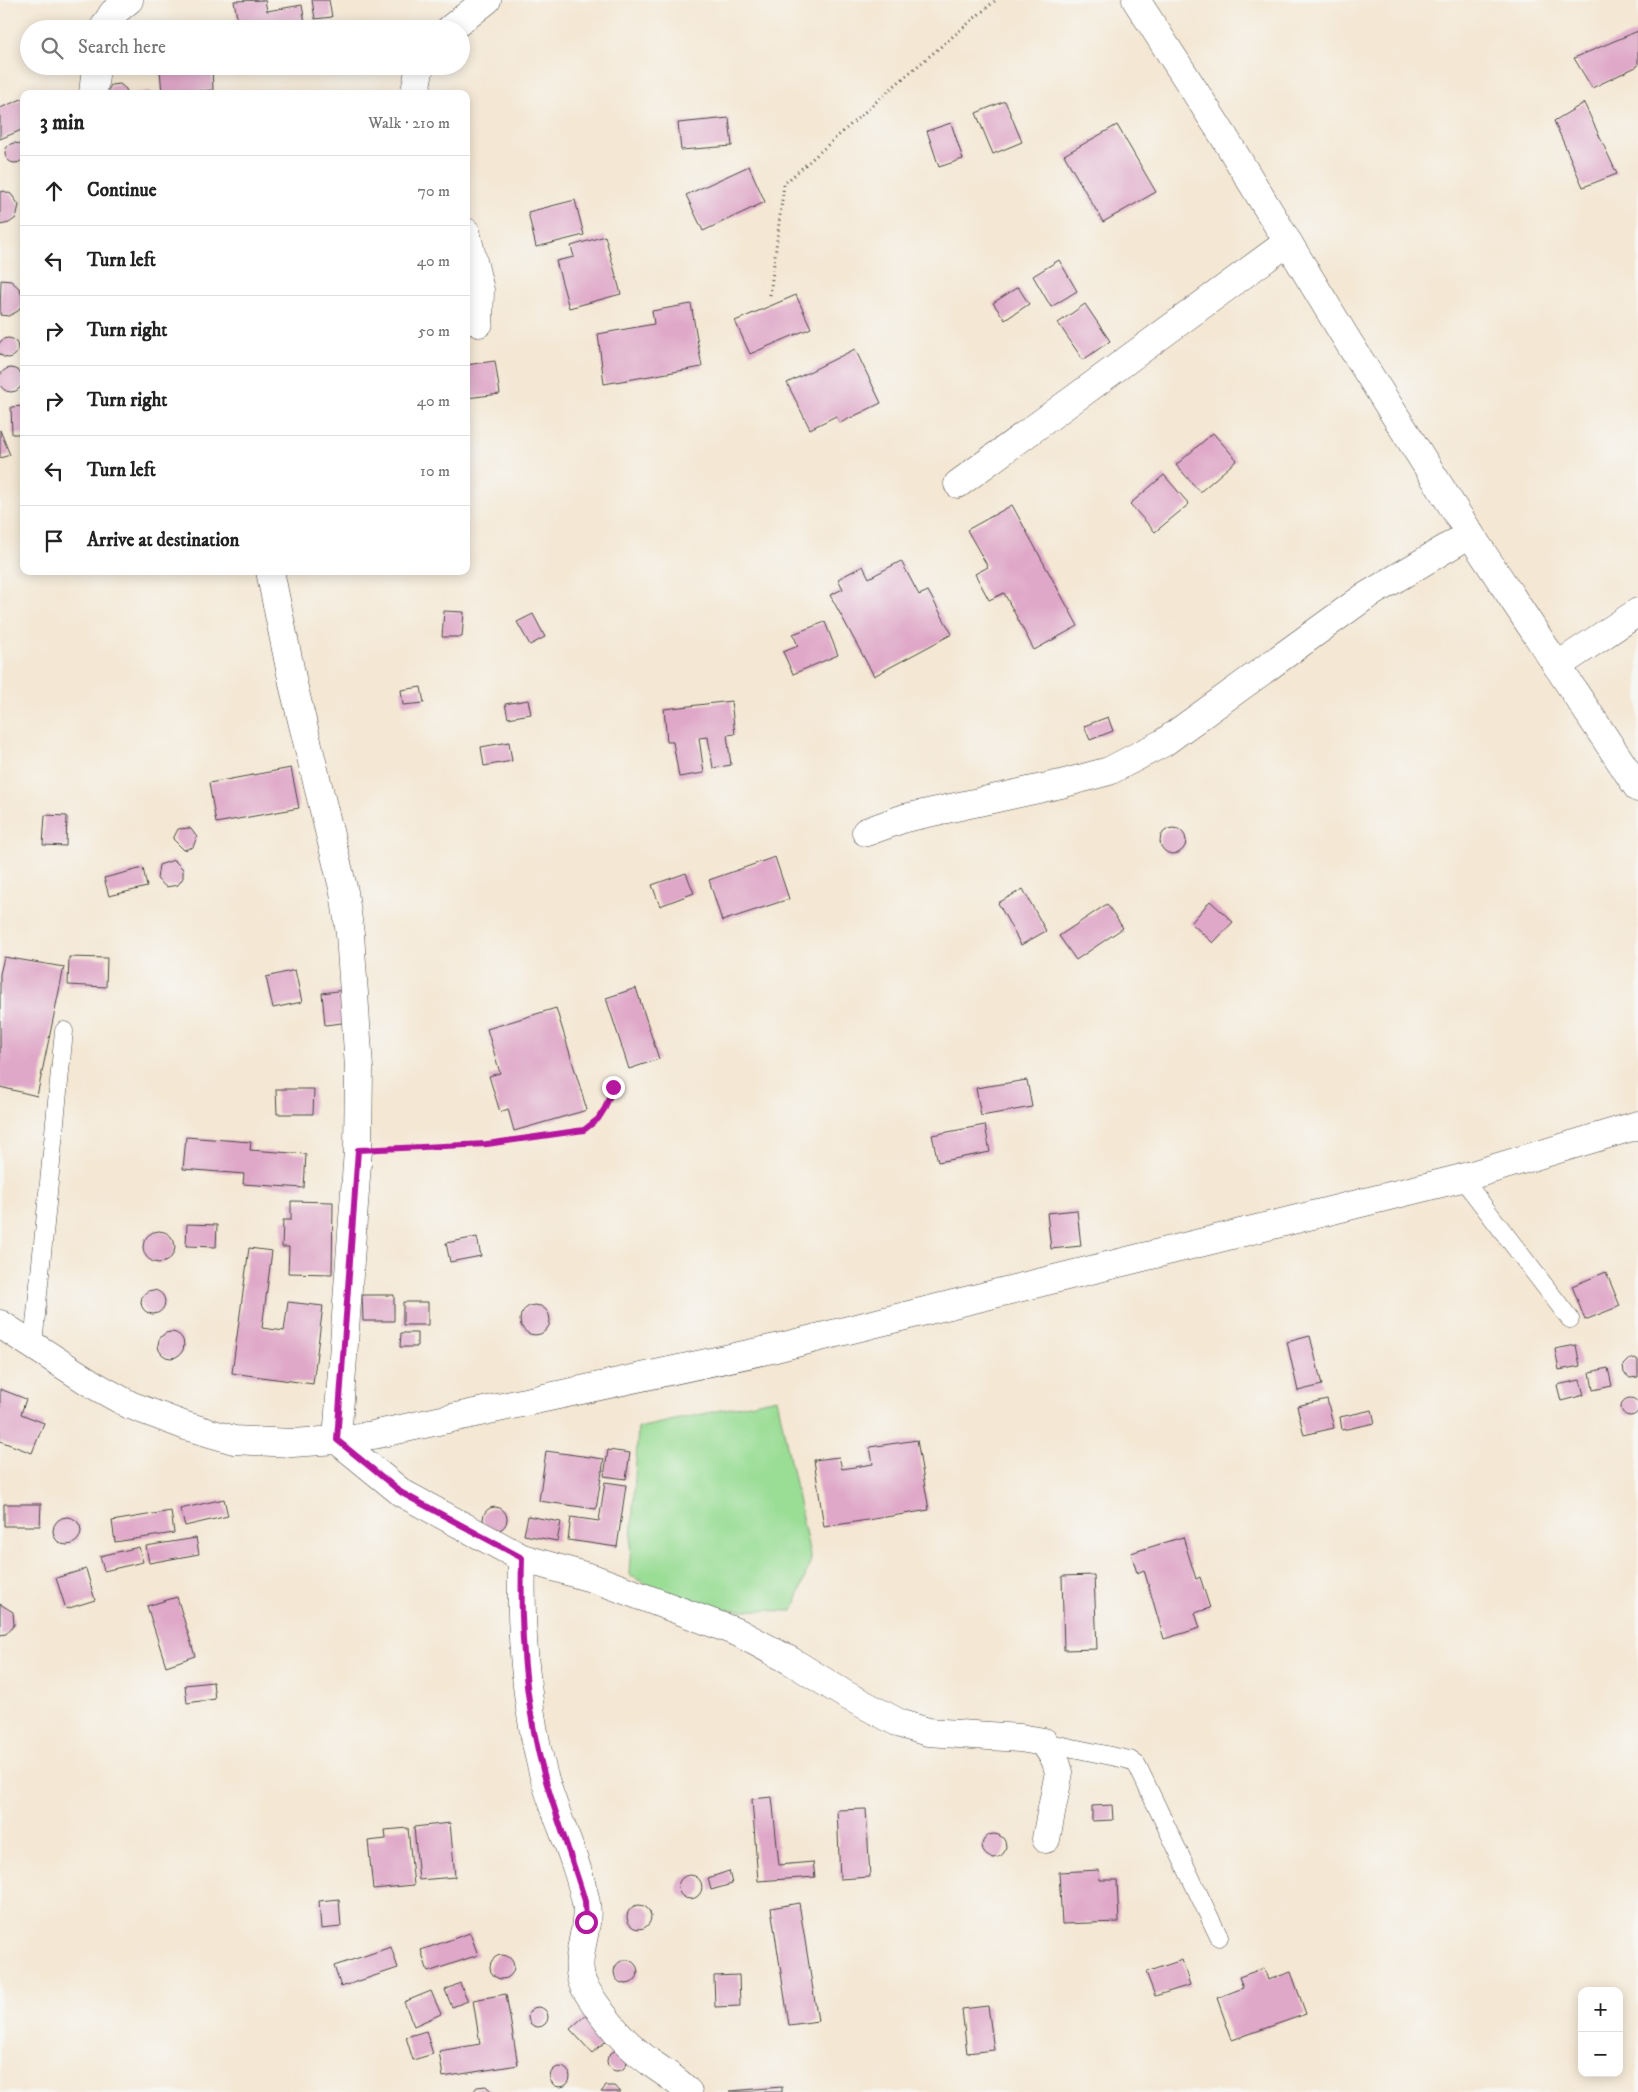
<!DOCTYPE html>
<meta charset="utf-8">
<style>
:root{--surface:#fff;--page:#f6f6f6;--text:#222;--muted:#767676;--line:#e0e0e0}
body{margin:0;font-family:"IM FELL DW Pica",serif;background:var(--page);color:var(--text)}
.controls{position:absolute;right:15px;bottom:15px;display:grid;overflow:hidden;border-radius:10px;box-shadow:0 2px 12px #0003}
.controls button{width:45px;height:45px;display:grid;place-items:center;padding:0;border:0;border-bottom:1px solid var(--line);background:var(--surface);color:var(--text);font:25px sans-serif}
.stop{position:absolute;width:15px;height:15px;margin:-11px;border:4px solid #b5179e;border-radius:50%;background:#fff}
.stop.end{background:#b5179e;border-color:#fff;box-shadow:0 1px 5px #0008}
.list{margin:0;padding:0;list-style:none}
h2{display:flex;justify-content:space-between;align-items:center;height:65px;margin:0;padding:0 20px;font-size:21px}
h2 small{font-size:16px;font-weight:400;color:var(--muted)}
.list li{display:grid;grid-template-columns:32px 1fr auto;gap:15px;align-items:center;box-sizing:border-box;height:70px;padding:0 20px;border-top:1px solid var(--line)}
.list b{display:block;font-size:19px;white-space:nowrap}
.list em{font-size:16px;font-style:normal;color:var(--muted)}
.icon{flex:none;width:28px;height:28px;fill:none;stroke:currentColor;stroke-width:2;stroke-linecap:round;stroke-linejoin:round}
.map{position:relative;flex:none;width:1638px;height:2092px;overflow:hidden}
.search{position:absolute;background:var(--surface);box-shadow:0 2px 12px #0003;left:20px;top:20px;width:450px;height:55px;display:flex;align-items:center;gap:12px;box-sizing:border-box;padding:0 18px;border-radius:28px;color:var(--muted);font-size:19px}
.panel{position:absolute;background:var(--surface);box-shadow:0 2px 12px #0003;left:20px;top:90px;width:450px;height:485px;border-radius:10px}
.map>svg:first-child{display:block}
.green{fill:#9add95;stroke:#628460}
.building{fill:#dfa7c8}
.lines{fill:none;stroke-linecap:round;stroke-linejoin:round}
.service-casing{stroke:#494744;stroke-width:19}
.minor-casing{stroke:#494744;stroke-width:29}
.tertiary-casing{stroke:#494744;stroke-width:29}
.path{stroke:#494744;stroke-width:3;stroke-dasharray:1 4;stroke-linecap:butt}
.service{stroke:#fff;stroke-width:18}
.minor{stroke:#fff;stroke-width:28}
.tertiary{stroke:#fff;stroke-width:28}
.route{stroke:#b5179e;stroke-width:6}
</style>
<div class="map">
<svg width="1638" height="2092" viewBox="0 0 1638 2092">
<rect width="100%" height="100%" fill="#f6f6f2"/>
<filter id="ink" filterUnits="userSpaceOnUse"><feTurbulence type="fractalNoise" baseFrequency=".02" numOctaves="2"/><feDisplacementMap in="SourceGraphic" scale="10" xChannelSelector="R" yChannelSelector="G"/><feConvolveMatrix kernelMatrix="1 2 1 2 8 2 1 2 1" color-interpolation-filters="sRGB"/></filter>
<filter id="wash" filterUnits="userSpaceOnUse"><feTurbulence type="fractalNoise" baseFrequency=".0096" numOctaves="4" result="noise"/><feDisplacementMap in="SourceGraphic" scale="20" xChannelSelector="R" yChannelSelector="G"/><feGaussianBlur stdDeviation="1.12" result="paint"/><feColorMatrix in="noise" values="0 0 0 0 0 0 0 0 0 0 0 0 0 0 0 0 0 1.4 0 .05"/><feComposite in="paint" operator="in"/></filter>
<g filter="url(#wash)">
<rect width="100%" height="100%" fill="#f4e7d3"/>
<path class="green" d="M777,1398L811,1560L793,1611L694,1609L629,1575L638,1428Z"/>
<g id="blocks">
<path class="building" d="M265,0L267,11L302,5L306,29H239L234,1Z
M312,0H329L332,17L315,19Z
M1638,31V66L1592,88L1574,58Z
M212,66L213,90L162,93L160,70Z
M120,84L126,89L127,94H106L111,85Z
M148,91L152,94H137V93Z
M24,98V129L0,139V108Z
M1005,101L1022,142L993,154L976,113Z
M1584,103L1617,174L1583,187L1554,121Z
M729,118L732,146L681,150L678,123Z
M951,123L963,159L939,167L927,131Z
M1117,125L1156,192L1103,222L1064,155Z
M5 153a10 10 0 1 1 20 0a10 10 0 1 1-20 0Z
M749,166L765,202L703,231L686,195Z
M4,191L11,194L19,205L16,218L9,223L0,225V192Z
M575,200L584,235L536,247L528,212Z
M605,236L621,294L569,308L556,261L574,257L571,246Z
M1059,260L1077,291L1051,307L1033,276Z
M1,280L11,281L20,289L22,297V304L18,311L9,316L0,315Z
M1018,287L1029,304L1005,320L993,303Z
M796,295L811,328L750,354L735,321Z
M691,304L702,367L604,384L598,334L654,324L652,311Z
M1085,304L1110,341L1083,360L1058,323Z
M-2 348a10 10 0 1 1 20 0a10 10 0 1 1-20 0Z
M855,349L881,403L840,423L836,416L810,429L787,383Z
M495,361L500,394L466,398V365Z
M-1 380a12 12 0 1 1 24 0a12 12 0 1 1-24 0Z
M24,406V434H12L11,407Z
M0,430L10,455L0,458Z
M1213,433L1237,460L1200,492L1176,465Z
M1164,475L1189,504L1155,532L1130,504Z
M1012,505L1078,626L1034,650L1004,593L989,600L975,574L988,567L967,530Z
M901,561L919,595L928,591L952,634L874,676L830,595L843,589L838,579L863,566L869,578Z
M444,611L464,612L462,637H442Z
M533,614L545,637L530,645L517,622Z
M825,622L838,655L793,674L783,652L798,646L793,634Z
M421,687L424,703L403,705L401,690Z
M528,700L531,714L508,718L505,704Z
M731,701L735,734L727,735L731,765L713,768L708,737L699,738L704,773L679,777L673,742H667L664,709Z
M1108,717L1113,731L1090,740L1084,726Z
M509,742L512,761L484,766L481,747Z
M291,768L299,808L216,823L209,783Z
M45,815L67,816L66,846L43,845Z
M190,828L197,837L193,847L184,850L173,839L178,829Z
M1160 841a13 13 0 1 1 26 0a13 13 0 1 1-26 0Z
M775,857L789,899L722,921L709,880Z
M174,860L183,869V878L178,885L166,887L157,879L159,865Z
M143,868L147,887L109,896L104,878Z
M686,873L694,893L660,906L652,885Z
M1023,889L1046,931L1021,945L998,903Z
M1210,901L1233,922L1213,943L1191,923Z
M1107,904L1123,928L1076,960L1059,936Z
M4,957L64,967L37,1096L0,1087V974Z
M69,957L107,958L106,987L68,985Z
M295,970L302,1002L273,1008L266,977Z
M636,988L659,1059L629,1069L606,998Z
M345,990L350,1022L325,1025L322,993Z
M556,1008L587,1110L514,1131L508,1109L500,1112L489,1076L500,1073L487,1029Z
M1027,1080L1032,1107L981,1116L976,1088Z
M276,1089H314L313,1114H277Z
M985,1125L990,1152L938,1162L932,1135Z
M186,1137L251,1142L250,1150L306,1154L304,1188L243,1184L244,1174L183,1169Z
M291,1201L333,1202L332,1274L288,1273L289,1247H282L283,1220H291Z
M1077,1210L1081,1246L1051,1249L1047,1213Z
M187,1224L217,1225L216,1247L186,1246Z
M143 1247a16 16 0 1 1 32 0a16 16 0 1 1-32 0Z
M477,1237L481,1256L450,1262L446,1243Z
M249,1248L272,1251L262,1328L284,1331L288,1302L323,1306L313,1384L232,1373Z
M1606,1272L1620,1306L1585,1320L1572,1286Z
M141 1302a12 12 0 1 1 24 0a12 12 0 1 1-24 0Z
M362,1295H394V1321H363Z
M403,1302H428V1325H403Z
M520 1320a15 15 0 1 1 30 0a15 15 0 1 1-30 0Z
M158 1345a13 13 0 1 1 26 0a13 13 0 1 1-26 0Z
M401,1333H417V1347H400Z
M1310,1336L1322,1385L1298,1391L1287,1342Z
M1576,1345L1580,1366L1559,1370L1555,1349Z
M1635,1358L1638,1360V1377L1630,1378L1624,1373L1623,1365L1628,1360Z
M1608,1368L1612,1386L1593,1390L1590,1372Z
M1580,1380L1584,1395L1561,1401L1557,1385Z
M0,1389L26,1399L21,1414L44,1423L32,1453L0,1441Z
M1621 1407a9 9 0 1 1 18 0a9 9 0 1 1-18 0Z
M1327,1399L1334,1428L1304,1435L1297,1406Z
M1372,1410L1375,1423L1342,1430L1340,1417Z
M917,1440L929,1510L824,1527L814,1460L839,1457L842,1469L873,1464L870,1447Z
M608,1450L630,1453L626,1479L604,1476Z
M546,1451L604,1459L596,1509L539,1501Z
M605,1482L626,1485L617,1547L568,1540L571,1517L599,1521Z
M224,1499L228,1516L185,1526L180,1509Z
M4,1504H41L40,1526H4Z
M483 1519a12 12 0 1 1 24 0a12 12 0 1 1-24 0Z
M171,1511L174,1533L115,1542L112,1521Z
M528,1516L561,1522L557,1541L524,1535Z
M53 1531a14 14 0 1 1 28 0a14 14 0 1 1-28 0Z
M1183,1537L1196,1579L1200,1577L1210,1608L1195,1613L1200,1628L1164,1639L1144,1570L1137,1573L1131,1553Z
M196,1538L199,1554L149,1563L146,1546Z
M139,1547L143,1562L104,1571L100,1556Z
M86,1569L95,1600L66,1609L56,1578Z
M1094,1575L1097,1649L1064,1650L1062,1576Z
M177,1597L195,1656L166,1666L147,1606Z
M0,1604L13,1612L14,1625L6,1634L0,1635Z
M213,1682L215,1699L187,1703L185,1685Z
M772,1797L779,1865L813,1862L815,1877L758,1881L752,1799Z
M1112,1805L1113,1820L1092,1821V1806Z
M866,1809L870,1877L840,1879L837,1810Z
M450,1823L455,1877L419,1880L414,1827Z
M408,1828L414,1885L373,1889L368,1841L386,1839L385,1830Z
M982 1846a12 12 0 1 1 24 0a12 12 0 1 1-24 0Z
M1099,1870L1100,1880H1117L1119,1922L1062,1924L1059,1872Z
M729,1871L732,1884L711,1890L708,1878Z
M678 1887a12 12 0 1 1 24 0a12 12 0 1 1-24 0Z
M339,1899L341,1927L321,1929L319,1901Z
M799,1903L818,2021L789,2025L771,1908Z
M627 1917a12 12 0 1 1 24 0a12 12 0 1 1-24 0Z
M470,1933L478,1955L428,1972L421,1950Z
M391,1947L398,1968L341,1987L334,1966Z
M490 1967a12 12 0 1 1 24 0a12 12 0 1 1-24 0Z
M1182,1960L1190,1985L1155,1996L1146,1972Z
M614 1972a12 12 0 1 1 24 0a12 12 0 1 1-24 0Z
M1264,1968L1268,1980L1291,1972L1306,2014L1232,2040L1217,1998L1243,1988L1239,1977Z
M739,1975L740,2006L715,2007L714,1976Z
M460,1983L468,2001L452,2007L445,1990Z
M431,1991L441,2014L414,2026L404,2002Z
M506,1994L518,2065L443,2077L439,2051L480,2044L473,2000Z
M988,2006L994,2050L967,2053L962,2009Z
M528 2017a10 10 0 1 1 20 0a10 10 0 1 1-20 0Z
M589,2012L611,2037L592,2053L570,2029Z
M426,2031L433,2054L413,2060L406,2037Z
M607 2061a10 10 0 1 1 20 0a10 10 0 1 1-20 0Z
M550 2077a10 10 0 1 1 20 0a10 10 0 1 1-20 0Z
M486,2086L492,2092H473L477,2087Z
M606,2086H614L621,2092H601Z
M782,2087V2092H730V2091Z"/>
</g>
</g>
<g filter="url(#ink)">
<use href="#blocks" fill-opacity="0" stroke="#494744" stroke-width="1"/>
<g class="lines">
<g class="service-casing">
<path id="service" d="M1462,1178L1570,1319
M33,1345L64,1031
M1044,1742L1130,1760L1137,1765L1219,1937"/>
</g>
<g class="minor-casing">
<path id="minor" d="M103,29L113,13L129,0
M450,29L487,0
M93,94L96,66
M419,94L416,86L420,66
M466,232L480,290L479,323
M958,484L1288,242
M270,571L294,688L344,892L350,934L359,1068L358,1150L337,1440L402,1493L522,1558C520,1629 525,1703 543,1773C555,1816 577,1858 586,1903C591,1931 570,1961 585,1988C602,2016 623,2043 650,2062C664,2073 677,2079 688,2092
M1557,666L1638,612
M866,832L905,818L1061,784L1109,771L1163,743L1363,598L1470,534
M0,1324L94,1385L130,1405L186,1426L234,1440L292,1443L337,1440L373,1435L776,1348L1462,1178L1638,1125
M522,1558L595,1579L739,1633L791,1661L846,1695L901,1724L928,1732L1020,1738L1044,1742L1055,1759L1059,1772L1046,1839"/>
</g>
<g class="tertiary-casing">
<path id="tertiary" d="M1136,0L1223,135L1349,343L1470,534L1638,788"/>
</g>
<path class="path" d="M770,295L784,184L894,86L996,0
M391,1148L487,1143L583,1130L597,1119L605,1108L613,1087"/>
<use href="#service" class="service"/>
<use href="#minor" class="minor"/>
<use href="#tertiary" class="tertiary"/>
</g>
</g>
<g class="lines" filter="url(#ink)">
<path class="route" d="M586,1922L585,1901C572,1858 556,1817 544,1774C525,1706 520,1628 522,1558L402,1493L337,1440L358,1150L487,1144L584,1130L598,1119L605,1108L613,1087"/>
</g>
</svg>
<div class="controls">
<button>+</button>
<button>−</button>
</div>
<div class="stop" style="left:586px;top:1922px"></div>
<div class="stop end" style="left:613px;top:1087px"></div>
<div class="search"><svg class="icon" aria-label="search" viewBox="0 0 24 24"><circle cx="10" cy="10" r="6"/><path d="M15 15l6 6"/></svg>Search here</div>
<section class="panel">
<h2>3 min<small>Walk · 210 m</small></h2>
<ul class="list">
<li><svg class="icon" aria-label="ahead" viewBox="0 0 24 24"><path d="M12 20V5M6 11l6-6 6 6"/></svg><div><b>Continue</b></div><em>70 m</em></li>
<li><svg class="icon" aria-label="left" viewBox="0 0 24 24"><path d="M17 20v-9H6M10 6l-5 5 5 5"/></svg><div><b>Turn left</b></div><em>40 m</em></li>
<li><svg class="icon" aria-label="right" viewBox="0 0 24 24"><path d="M7 20v-9h11M14 6l5 5-5 5"/></svg><div><b>Turn right</b></div><em>50 m</em></li>
<li><svg class="icon" aria-label="right" viewBox="0 0 24 24"><path d="M7 20v-9h11M14 6l5 5-5 5"/></svg><div><b>Turn right</b></div><em>40 m</em></li>
<li><svg class="icon" aria-label="left" viewBox="0 0 24 24"><path d="M17 20v-9H6M10 6l-5 5 5 5"/></svg><div><b>Turn left</b></div><em>10 m</em></li>
<li><svg class="icon" aria-label="arrive" viewBox="0 0 24 24"><path d="M6 21V4h12l-3 4 3 4H6"/></svg><div><b>Arrive at destination</b></div></li>
</ul>
</section>
</div>
